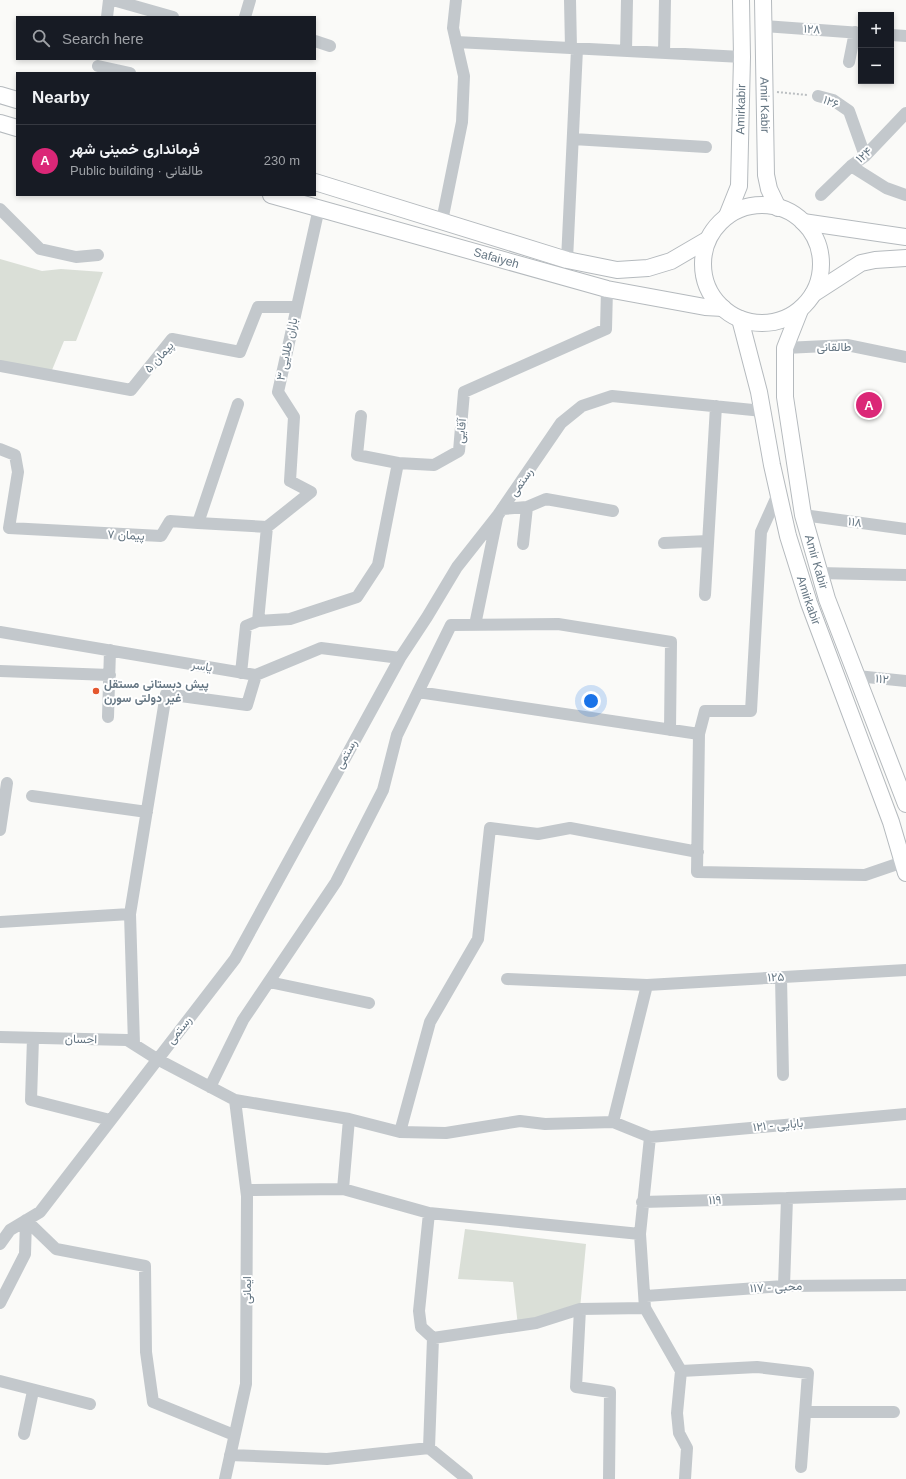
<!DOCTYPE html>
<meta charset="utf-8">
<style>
:root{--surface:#171b24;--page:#20242c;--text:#f1f3f6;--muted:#9ea1a6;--line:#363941;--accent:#db2777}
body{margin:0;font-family:Helvetica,Vazirmatn,sans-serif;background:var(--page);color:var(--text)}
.controls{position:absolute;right:12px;top:12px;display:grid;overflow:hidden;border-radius:0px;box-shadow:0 2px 6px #0003}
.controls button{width:36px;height:36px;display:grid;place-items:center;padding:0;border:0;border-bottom:1px solid var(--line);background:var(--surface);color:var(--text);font:20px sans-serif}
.you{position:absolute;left:591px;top:701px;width:14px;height:14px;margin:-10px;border:3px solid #fff;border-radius:50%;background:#1a73e8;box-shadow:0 0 0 6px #1a73e833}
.badge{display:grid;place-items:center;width:26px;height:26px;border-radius:50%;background:var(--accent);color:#fff;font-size:13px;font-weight:700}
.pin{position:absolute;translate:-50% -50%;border:2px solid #fff;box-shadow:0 1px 4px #0006}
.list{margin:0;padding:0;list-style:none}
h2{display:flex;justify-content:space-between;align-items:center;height:52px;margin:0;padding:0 16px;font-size:17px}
h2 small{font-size:13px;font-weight:400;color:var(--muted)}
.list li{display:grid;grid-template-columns:26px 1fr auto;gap:12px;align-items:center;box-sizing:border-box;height:72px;padding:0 16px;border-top:1px solid var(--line)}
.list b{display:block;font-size:15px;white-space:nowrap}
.list p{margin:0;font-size:13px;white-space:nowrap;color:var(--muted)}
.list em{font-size:13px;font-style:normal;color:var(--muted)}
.icon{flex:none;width:22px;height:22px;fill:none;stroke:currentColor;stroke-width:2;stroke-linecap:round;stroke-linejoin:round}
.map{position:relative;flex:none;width:906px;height:1479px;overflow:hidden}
.search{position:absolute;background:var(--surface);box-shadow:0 2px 6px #0003;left:16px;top:16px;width:300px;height:44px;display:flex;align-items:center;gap:10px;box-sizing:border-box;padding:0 14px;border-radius:0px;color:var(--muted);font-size:15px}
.panel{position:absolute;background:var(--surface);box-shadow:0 2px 6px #0003;left:16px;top:72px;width:300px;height:124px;border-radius:0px}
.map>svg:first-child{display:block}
.green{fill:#dadfd7}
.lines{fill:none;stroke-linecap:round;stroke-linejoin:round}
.major-casing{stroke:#b5babe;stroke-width:18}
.path{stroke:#bbbfc2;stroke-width:2;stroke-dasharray:2 2;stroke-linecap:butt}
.minor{stroke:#c3c8cc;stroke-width:12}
.major{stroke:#fff;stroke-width:16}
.poi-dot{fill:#e4572e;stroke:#fff;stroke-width:1.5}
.labels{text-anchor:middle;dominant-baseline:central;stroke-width:4;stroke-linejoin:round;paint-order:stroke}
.street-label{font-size:12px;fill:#657683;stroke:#fff}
.poi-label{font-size:12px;font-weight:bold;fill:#657683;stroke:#fff;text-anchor:start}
</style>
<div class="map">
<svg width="906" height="1479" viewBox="0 0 906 1479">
<rect width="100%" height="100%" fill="#fafaf8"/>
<path class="green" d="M0,259L42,271L61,269L103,272L76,341H64L52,370L0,366Z
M465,1229L586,1244L580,1309L518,1326L513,1282L458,1279Z"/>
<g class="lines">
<g class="major-casing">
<g id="major">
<path id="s1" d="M763,0L766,175L769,189L778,208"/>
<path d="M0,95L17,100"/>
<path d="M0,123L17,128"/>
<path d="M315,182L567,260L617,270L648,268L671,261L707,240"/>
<path id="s2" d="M271,195L607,289L705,307L723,308"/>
<circle cx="762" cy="264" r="59"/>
<path id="s3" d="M727,216L739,186L742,57L741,0"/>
<path d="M803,222L906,237"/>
<path d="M813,294L861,263L875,260L906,258"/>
<path id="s4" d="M800,310L785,348V397L803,515L827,599L906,804"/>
<path id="s5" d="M740,319L759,392L772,465L788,536L809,603L891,822L906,873"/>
</g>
</g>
<path class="path" d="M777,92L807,95"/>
<path class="minor" d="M113,0L173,17
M570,0L571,48
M107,17L109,0
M245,17L250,0
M764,26L861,33
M891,35L906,36
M315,41L330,46
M456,42L742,57
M626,51L627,0
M664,53L665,0
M849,62L855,32
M98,66L130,73
M818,96L833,100L849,111L865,156
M573,139L706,147
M851,166L886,188L906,195
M821,195L851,166L865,156L906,113
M0,209L40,249L76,257L98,255
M442,221L462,122L464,76L453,28L456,0
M567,260L577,49
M785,348L847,345L906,357
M0,366L131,390L172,339L240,352L258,307H297
M361,416L357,455L398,463
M0,449L15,455L18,472L9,528L161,536L170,521L198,523L238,404
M527,507L546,499L613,511
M502,509L527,507L523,544
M803,515L906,529
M198,523L267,527
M664,543L708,541
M819,573L906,575
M705,595L716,406
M258,621L267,527L311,492L290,481L294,417L278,392L319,208
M475,625L497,518
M0,632L256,675L321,648L400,658
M0,671L110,675
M241,673L246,626L258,621L290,619L357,597L378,565L398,463L434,465L459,451L464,392L606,329L607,289
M857,676L906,681
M418,692L451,625L558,624L671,642L670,730
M108,717L110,650
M699,734L705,711H751L761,532L778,494
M32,796L147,812
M0,830L7,783
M130,914L166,694L247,705L256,675
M0,922L130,914L134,1044
M781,977L783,1075
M507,979L647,985
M269,982L369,1003
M0,1037L127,1040L157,1059L235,1100L349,1119L400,1132L446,1133L520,1121L545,1124L613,1122L650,1137L640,1234L645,1308L580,1309L536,1323L433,1338L421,1327L419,1311L429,1213L640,1234
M33,1038L31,1100L110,1120
M210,1087L243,1020L336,882L383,790L397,735L418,692L699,734L697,872L865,875L903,862
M613,1122L647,985L906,970
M400,1132L430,1022L478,939L490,828L538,834L570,828L698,852
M650,1137L906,1114
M343,1189L349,1119
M247,1190L343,1189L429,1213
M787,1198L906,1194
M642,1202L787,1198L784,1286
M26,1220L56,1249L145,1266L146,1352L153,1402L234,1435
M0,1244L10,1230L40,1212L235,959L400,658L427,617L457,567L498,515L561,423L582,406L612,396L763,411
M646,1296L784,1286L906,1285
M0,1303L25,1254L26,1220
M645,1308L681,1371L677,1413L679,1433L687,1448L685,1479
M580,1309L576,1387L610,1392L609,1479
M681,1371L757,1367L808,1373L801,1467
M0,1381L90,1404
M805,1412H894
M24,1434L33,1391
M429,1448L433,1338
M230,1455L327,1459L429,1448L467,1479
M225,1479L246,1384L247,1196L235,1100"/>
<use href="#major" class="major"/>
</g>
<circle class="poi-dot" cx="96" cy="691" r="4"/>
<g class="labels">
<g class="street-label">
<text transform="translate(812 29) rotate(4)">۱۲۸</text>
<text transform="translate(831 102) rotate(23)">۱۲۶</text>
<text stroke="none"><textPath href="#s1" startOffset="105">Amir Kabir</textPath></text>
<text stroke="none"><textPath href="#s3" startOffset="109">Amirkabir</textPath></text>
<text transform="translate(864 155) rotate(-41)">۱۲۴</text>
<text stroke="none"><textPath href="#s2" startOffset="234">Safaiyeh</textPath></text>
<text x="834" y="347">طالقانی</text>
<text transform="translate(287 349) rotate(-78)">باران طلایی ۳</text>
<text transform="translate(159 357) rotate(-48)">پیمان ۵</text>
<text transform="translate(461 431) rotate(-85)">آقایی</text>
<text transform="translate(521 482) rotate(-55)">رستمی</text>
<text transform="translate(855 522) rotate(8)">۱۱۸</text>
<text transform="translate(126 535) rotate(3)">پیمان ۷</text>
<text stroke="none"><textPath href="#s4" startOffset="258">Amir Kabir</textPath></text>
<text stroke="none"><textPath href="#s5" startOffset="290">Amirkabir</textPath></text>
<text transform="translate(202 666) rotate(10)">یاسر</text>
<text transform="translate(882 679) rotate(6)">۱۱۲</text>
<text transform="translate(346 754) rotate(-61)">رستمی</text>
<text transform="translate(776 977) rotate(-3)">۱۲۵</text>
<text transform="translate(179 1030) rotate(-52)">رستمی</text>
<text transform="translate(81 1039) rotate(1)">احسان</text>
<text transform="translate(778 1125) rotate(-5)">بابایی - ۱۲۱</text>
<text transform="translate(715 1200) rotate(-2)">۱۱۹</text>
<text transform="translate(776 1287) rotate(-3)">محبی - ۱۱۷</text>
<text transform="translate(247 1290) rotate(-90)">ایمانی</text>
</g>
<g class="poi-label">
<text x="104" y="684">پیش دبستانی مستقل<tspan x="104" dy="14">غیر دولتی سورن</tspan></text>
</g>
</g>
</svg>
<div class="controls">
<button>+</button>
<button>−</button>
</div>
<div class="you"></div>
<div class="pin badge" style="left:869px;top:405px">A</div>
<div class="search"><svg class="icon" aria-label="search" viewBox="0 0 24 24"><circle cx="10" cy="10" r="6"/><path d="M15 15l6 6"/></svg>Search here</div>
<section class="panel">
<h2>Nearby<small></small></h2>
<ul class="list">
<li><span class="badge">A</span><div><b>فرمانداری خمینی شهر</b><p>Public building · طالقانی</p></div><em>230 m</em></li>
</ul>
</section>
</div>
